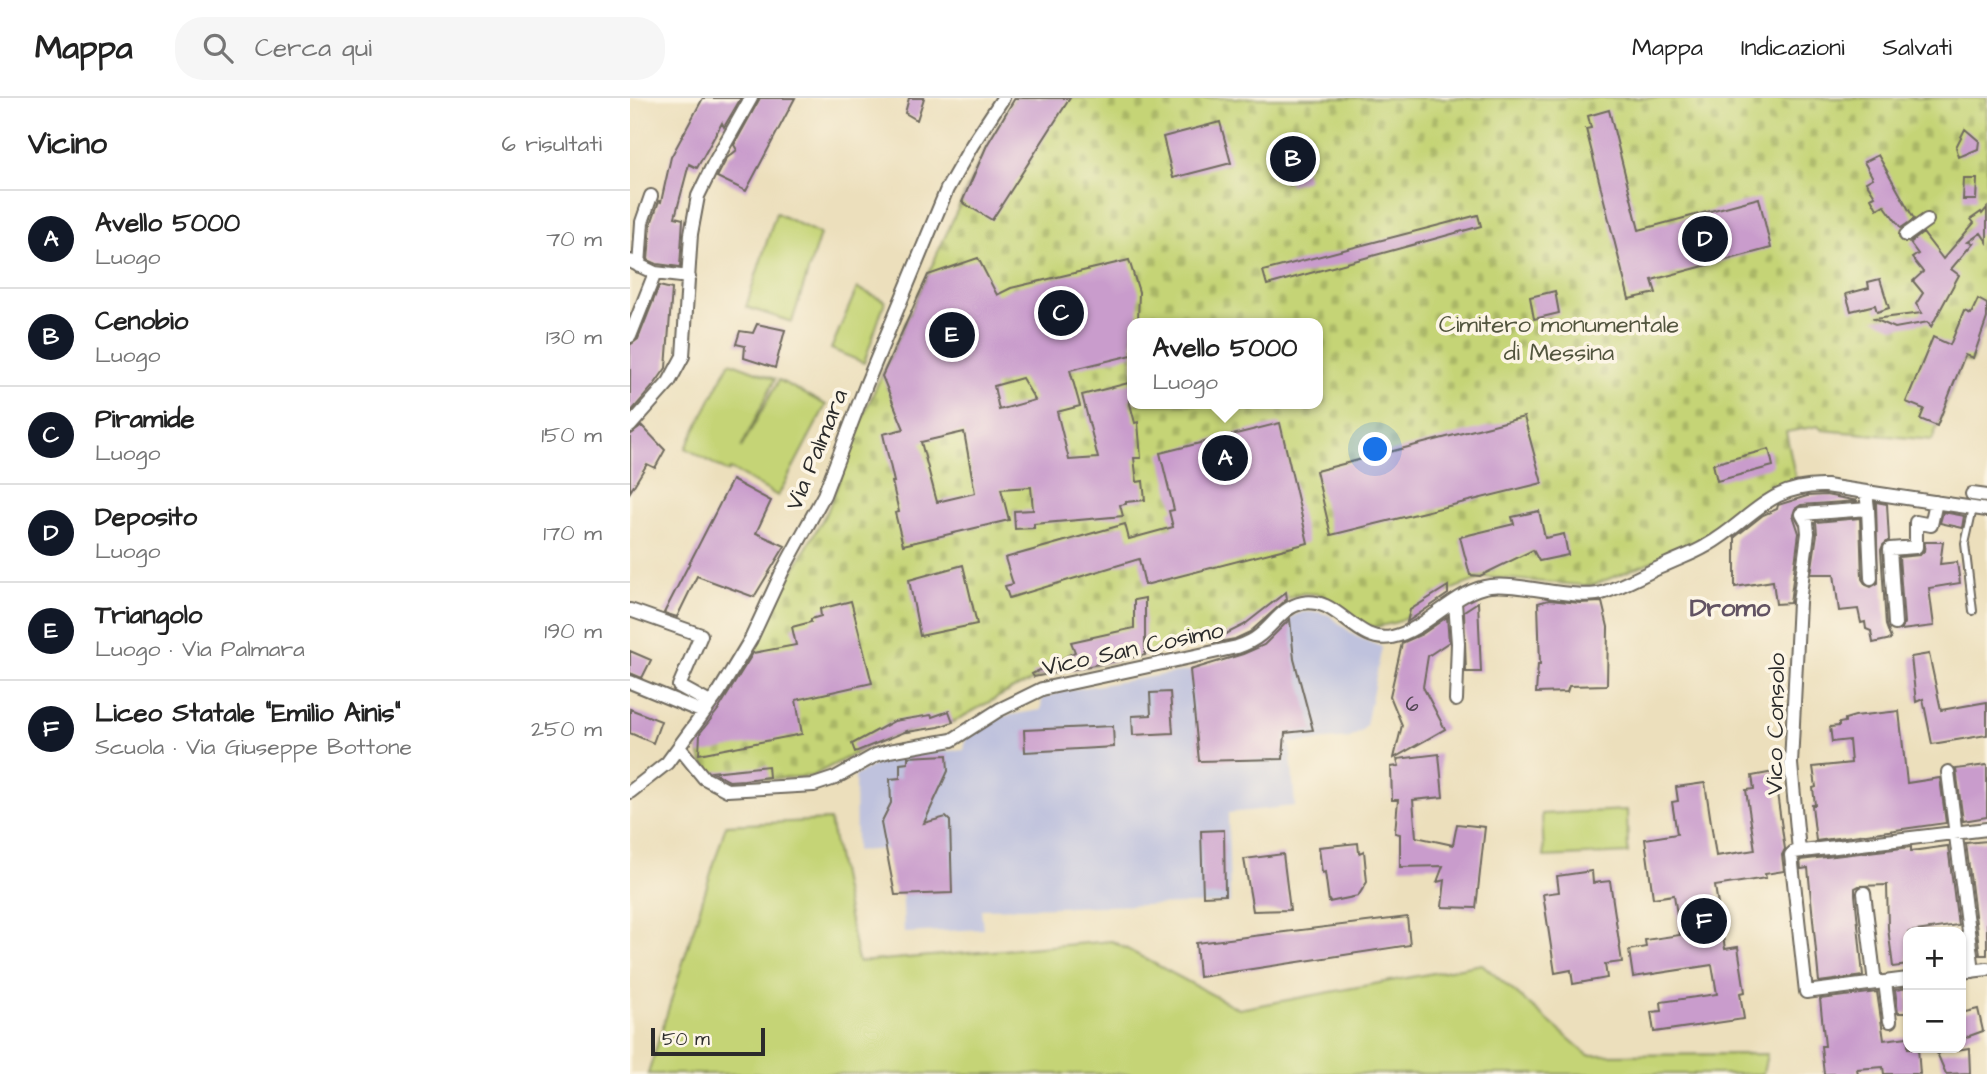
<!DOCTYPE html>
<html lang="it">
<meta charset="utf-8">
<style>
:root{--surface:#fff;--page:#f6f6f6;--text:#222;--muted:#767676;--line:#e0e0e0;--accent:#111827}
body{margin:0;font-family:"Architects Daughter",sans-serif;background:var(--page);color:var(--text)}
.controls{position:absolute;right:21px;bottom:21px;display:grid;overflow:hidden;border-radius:14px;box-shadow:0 2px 5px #0004}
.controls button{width:63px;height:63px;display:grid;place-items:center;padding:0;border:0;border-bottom:2px solid var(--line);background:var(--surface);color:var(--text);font:35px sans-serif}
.scale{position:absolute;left:21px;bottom:18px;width:114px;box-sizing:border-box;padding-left:7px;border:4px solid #2b2b2b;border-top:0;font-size:19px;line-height:24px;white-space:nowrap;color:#2b2b2b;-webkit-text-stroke:5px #fcf5e5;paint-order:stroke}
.you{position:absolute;left:746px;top:352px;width:24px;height:24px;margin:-18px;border:5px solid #fff;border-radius:50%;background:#1a73e8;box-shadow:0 0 0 10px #1a73e833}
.badge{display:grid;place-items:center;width:46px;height:46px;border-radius:50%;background:var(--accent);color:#fff;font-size:23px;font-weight:700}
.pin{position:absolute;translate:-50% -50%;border:4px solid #fff;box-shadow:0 2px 7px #0006}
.popup{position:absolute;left:497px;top:220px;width:196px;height:91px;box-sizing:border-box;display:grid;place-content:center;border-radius:14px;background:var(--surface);filter:drop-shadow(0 2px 5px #0005);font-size:23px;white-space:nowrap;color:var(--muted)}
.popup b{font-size:26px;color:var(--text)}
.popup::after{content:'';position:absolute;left:50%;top:100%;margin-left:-14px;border:14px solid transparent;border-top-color:var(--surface)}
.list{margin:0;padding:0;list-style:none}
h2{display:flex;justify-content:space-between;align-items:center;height:91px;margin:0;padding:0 28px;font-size:30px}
h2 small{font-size:23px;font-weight:400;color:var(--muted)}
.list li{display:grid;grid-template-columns:46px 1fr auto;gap:21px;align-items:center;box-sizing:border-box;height:98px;padding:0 28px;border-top:2px solid var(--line)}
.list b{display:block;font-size:26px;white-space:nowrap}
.list p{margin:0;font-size:23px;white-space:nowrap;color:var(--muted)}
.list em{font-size:23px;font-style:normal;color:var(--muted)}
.icon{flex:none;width:38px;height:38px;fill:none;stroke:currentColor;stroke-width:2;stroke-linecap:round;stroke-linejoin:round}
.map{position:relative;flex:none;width:1357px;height:976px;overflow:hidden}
header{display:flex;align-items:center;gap:42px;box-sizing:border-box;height:98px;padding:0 35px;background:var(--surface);border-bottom:2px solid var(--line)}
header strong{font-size:33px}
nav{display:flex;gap:38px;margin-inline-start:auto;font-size:24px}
.search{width:490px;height:63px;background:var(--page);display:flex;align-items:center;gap:18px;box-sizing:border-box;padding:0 24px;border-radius:28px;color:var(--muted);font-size:26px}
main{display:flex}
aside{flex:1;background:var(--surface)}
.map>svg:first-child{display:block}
.industrial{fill:#bfc2dd}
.green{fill:#c5d476;stroke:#788050;stroke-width:2}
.cemetery{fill:url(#cemetery-stones);stroke:#788050;stroke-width:2;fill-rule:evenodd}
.building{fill:#c99ccc;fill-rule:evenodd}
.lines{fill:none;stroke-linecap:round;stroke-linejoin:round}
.lane-casing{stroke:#6f6a5e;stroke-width:10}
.street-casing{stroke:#6f6a5e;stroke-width:16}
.lane{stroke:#fff;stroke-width:6}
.street{stroke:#fff;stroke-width:12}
.labels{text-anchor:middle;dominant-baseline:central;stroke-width:7;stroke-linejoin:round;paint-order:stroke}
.number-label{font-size:21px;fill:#524753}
.park-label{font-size:24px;fill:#52553e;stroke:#fcf5e5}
.street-label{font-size:24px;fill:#2b2b2b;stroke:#fcf5e5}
.neighbourhood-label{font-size:26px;font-weight:bold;fill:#625363;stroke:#fcf5e5}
</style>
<header>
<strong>Mappa</strong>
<div class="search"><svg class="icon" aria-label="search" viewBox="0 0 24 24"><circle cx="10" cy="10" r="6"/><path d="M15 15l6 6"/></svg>Cerca qui</div>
<nav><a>Mappa</a><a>Indicazioni</a><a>Salvati</a></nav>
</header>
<main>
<aside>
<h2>Vicino<small>6 risultati</small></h2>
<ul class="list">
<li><span class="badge">A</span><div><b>Avello 5000</b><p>Luogo</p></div><em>70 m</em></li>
<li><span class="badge">B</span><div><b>Cenobio</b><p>Luogo</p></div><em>130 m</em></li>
<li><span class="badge">C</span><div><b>Piramide</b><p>Luogo</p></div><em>150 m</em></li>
<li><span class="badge">D</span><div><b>Deposito</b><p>Luogo</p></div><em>170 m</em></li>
<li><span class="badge">E</span><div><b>Triangolo</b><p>Luogo · Via Palmara</p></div><em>190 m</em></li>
<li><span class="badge">F</span><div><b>Liceo Statale “Emilio Ainis”</b><p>Scuola · Via Giuseppe Bottone</p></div><em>250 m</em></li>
</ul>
</aside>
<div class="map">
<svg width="1357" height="976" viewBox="0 0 1357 976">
<defs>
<pattern id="cemetery-stones" width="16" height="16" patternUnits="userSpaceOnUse" patternTransform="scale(1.75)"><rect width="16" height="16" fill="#c5d476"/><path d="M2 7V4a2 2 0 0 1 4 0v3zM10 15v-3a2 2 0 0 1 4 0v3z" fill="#a9b666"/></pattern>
</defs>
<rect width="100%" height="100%" fill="#fcf5e5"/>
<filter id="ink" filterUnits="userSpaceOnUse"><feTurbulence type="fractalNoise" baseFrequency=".0143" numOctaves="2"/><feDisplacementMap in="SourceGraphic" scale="14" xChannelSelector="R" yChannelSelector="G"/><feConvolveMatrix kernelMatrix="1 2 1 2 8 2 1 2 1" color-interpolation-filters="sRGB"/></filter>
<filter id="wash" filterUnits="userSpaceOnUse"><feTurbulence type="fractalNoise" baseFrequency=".00686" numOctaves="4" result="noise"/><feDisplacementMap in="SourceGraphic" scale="28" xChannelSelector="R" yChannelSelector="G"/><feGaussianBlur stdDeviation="1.57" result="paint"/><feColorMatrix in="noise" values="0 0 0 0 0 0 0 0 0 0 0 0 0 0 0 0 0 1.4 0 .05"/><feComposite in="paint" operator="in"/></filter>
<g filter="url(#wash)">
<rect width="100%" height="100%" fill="#ecdfbc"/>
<path class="industrial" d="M673,514H689L699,517L725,538L752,549L736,627L732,633L720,640L660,645L665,708L598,715L600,805L351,811L353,831L274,835L271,750L226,753L225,678L262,657L334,652L336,640L374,618L411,612L412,600L434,593L593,567L603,558L630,548L665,517Z"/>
<path class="green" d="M146,115L190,136L162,224L116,209Z
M227,190L255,203L234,265L201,251Z
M100,264L145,281L111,350L149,282L196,307L148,398L100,371L98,374L56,350Z
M997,712L998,755L914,759L912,716Z
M200,722L228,864L482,843L609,911L852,866L958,957L1137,956L1133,976H18L96,727Z"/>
<path class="cemetery" d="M385,0H1357V227L1352,233L1341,265L1333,262L1302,342L1192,332L1188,328L1156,334L1166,383L1125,403L1070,444L961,488L855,479L825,490L767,524L746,529L731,526L688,496L673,495L653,502L592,542L415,577L381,592L323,624L269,636L241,647L182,678L100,684L83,677L72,664L69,653V637L71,631L88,612L124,554L154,489L198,412L238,307L357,47ZM502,225H688V306H502Z"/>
<g id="blocks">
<path class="building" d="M73,0H111L94,29L92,25L67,70L59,66L45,119L53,121L50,169L27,166L18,162L21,126L29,103L31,104L41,59Z
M130,0H165L116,93L87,79L97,60L107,52L104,47Z
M279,0H294L287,22L275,15Z
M385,0H440L362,122L332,104L357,47Z
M979,12L1009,132L1129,100L1141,150L1022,182L1026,195L999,201L956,31L961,30L958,18Z
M590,24L601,65L543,80L533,39Z
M1335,31L1349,43L1348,51L1329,59L1326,49Z
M665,35L678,82L660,87L647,40Z
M1248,57L1284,121L1271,130L1254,107L1247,111L1241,100L1245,98L1236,84L1243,80L1234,64Z
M1334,81H1347L1346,102H1333Z
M1357,110V144L1351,135L1338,144L1343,145L1321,171L1329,177L1301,229L1298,224L1265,230L1244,221L1292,215L1286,206L1293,195L1283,183L1293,174L1282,160L1288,156L1280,145L1293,135L1313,161L1344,125L1341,121L1351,114L1352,116Z
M848,117L851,128L637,187L633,173Z
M348,160L367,197L381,190L499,162L509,194L508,223L502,224V257L440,272L450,308L427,314L439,362L468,360L452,297L502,284V301L499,302L505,325L508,324L511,360H504L507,384L513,383L515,402L496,404V406L490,407L493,418L404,426V430L385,431L384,413L403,412L401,389L371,391L379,422L273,447L265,415L269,414L262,384H264L253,336L274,331L252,278L298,177ZM392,280L405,302L369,312L364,288ZM334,334L345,395L307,404L291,344Z
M1250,181L1259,210L1247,214L1245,207L1221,213L1216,196L1239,190L1238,184Z
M29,188L42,191L36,270L24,287L0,315V247L8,241Z
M925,193L929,215L904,221L900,199Z
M1348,201L1357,206V220L1343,260L1335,257L1307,328L1290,321L1294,311L1276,304L1303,239L1320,247L1334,213L1341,216Z
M127,226L155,232L145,270L114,260L115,248L106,246L110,233L123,235Z
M894,319L912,385L701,437L686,373Z
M650,325L678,445L515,487L509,461L379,500L375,488L383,486L375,460L495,426L499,441L543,429L539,413L544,412L530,355Z
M12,328L35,352L25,370L17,366L0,394V337Z
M1139,351L1143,368L1087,383L1083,366Z
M102,382L141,403L126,435L155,448L124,499L67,478L47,519L34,515Z
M1196,397L1228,403L1171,407L1165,411L1163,417L1169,435L1160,505L1146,506L1143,483L1105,489V439L1133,417L1147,411L1148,407L1177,398Z
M1246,404L1257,406L1259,442L1253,447L1251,452L1256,527L1261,541L1243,545L1241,533L1236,531L1235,524L1231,525L1228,511L1209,513L1204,476H1181L1187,436L1186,424L1230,420L1232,481L1236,487L1241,489L1248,485Z
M909,413L915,440L934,436L938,457L909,463L903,452L850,478L840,477L830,439L884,426L882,419Z
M1313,414L1335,418L1333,430L1310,425Z
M1295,444H1313L1310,466L1327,464L1330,485L1299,490L1304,528L1271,532L1274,525L1269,459L1290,457L1294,453Z
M333,467L347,526L290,538L279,482Z
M818,488V496L777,524L780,512Z
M656,494L657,501L620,534L605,541L583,545L582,543L614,527Z
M515,500V557L404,579L402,576L445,554L441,544L504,530V502Z
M919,502L950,505L972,504L978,529L977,587L939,588L937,594L906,595L908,566H910L908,505Z
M221,503L242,585L166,602L172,636L69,656L70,635L88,612L123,555L166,547L162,529L181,524V521L191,518L190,511Z
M848,504L851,574H836L834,513Z
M817,519L819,544L798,558L793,589L815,631L764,660L772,627L760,598L772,545L792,536Z
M660,521L664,561L683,632L655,635L653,661L569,663L560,572L613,556L634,547Z
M0,553L21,562L12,580L0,575Z
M1299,556L1311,612L1357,604V637L1302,646L1293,601L1286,604L1281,559Z
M540,594L543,635L503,637L502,618L521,617L520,595Z
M0,611L31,623L23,645L0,635Z
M319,613L323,624L309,629L277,634V633L225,654L222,646L264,623L301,617L302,619Z
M1269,613L1277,685L1310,680L1316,725L1186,743L1182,707H1185L1183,690L1186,689L1183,669L1221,665L1219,642L1202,644L1200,629L1209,628V625L1215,624V621L1225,618Z
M483,628L484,649L395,654L394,632Z
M809,656L813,699L783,702L786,739L823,747L827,726L855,729L846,810L812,809L815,782L807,784L813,768L770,769V736L765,735L768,702H762L761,669L769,668L767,661Z
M317,657L318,673L294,725L316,719L320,723L322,795L265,797L251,725L261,705L260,681L270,680V666L278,665V659Z
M1357,667V719L1333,723L1326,671Z
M138,668L139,679L114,682L99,683L82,674Z
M1144,674L1155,751L1152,757L1154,773L1135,776L1136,780L1085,788L1095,851L1108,849L1115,894L1110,895L1114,921L1024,934L1021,914L1032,913L1031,904L1087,896L1082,867L1003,879L999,852L1016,849L1015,842L1050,837L1044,797L1023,800L1015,741L1047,736L1042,704L1048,703L1046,689L1075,685L1086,758L1125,752L1116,692L1124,691L1122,678Z
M594,732L595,797L573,798L571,733Z
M1357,743V857H1350L1336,745Z
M728,745L729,755L734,753L737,784L728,798L699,804L695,774L692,775L689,749Z
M1318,748L1328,827L1278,834V867L1263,869L1258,830L1257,787L1229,788L1225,790V796L1233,878L1189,884L1178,770L1171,771L1170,762L1281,749V753Z
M653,756L660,812L623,813L614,761Z
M962,773L963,785L980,783L992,864L975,866L977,880L943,886L941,872L925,875L913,796L929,794L927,778Z
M777,819L780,847L569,879L566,845Z
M1278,890V915H1268L1265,892Z
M1247,894L1254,942L1278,939V950H1288L1290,976H1254L1253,969L1227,971L1228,976H1194L1191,948H1195L1190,901Z
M1348,911L1353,933L1331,941V915Z
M1339,950L1340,975L1316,976L1307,955Z"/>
</g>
</g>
<g filter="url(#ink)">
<use href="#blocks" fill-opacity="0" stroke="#6f6a5e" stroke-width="2"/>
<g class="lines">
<g class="lane-casing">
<path id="lane" d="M1343,513L1335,446L1343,410"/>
</g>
<g class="street-casing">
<path id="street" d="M1276,137L1297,122
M0,163L25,175L59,179
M9,168L12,124L21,98
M0,238L25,175
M0,328L39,284L53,258L61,136L68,98L83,67L121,0
M1342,396L1357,398
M1238,411L1241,480
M825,505L828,545L826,602
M0,512L71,537L49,588L80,605
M1265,526L1260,451L1286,449V424L1301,427L1306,404
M0,584L73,614
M49,649L74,680L97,692L184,687L205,680L246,657L259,653L322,642L369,612L412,591L607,549C616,546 623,543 630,537C644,526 653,509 672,505C707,497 726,547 762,539C797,532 825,492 860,488C891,484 949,504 975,494C995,487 1014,476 1033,468C1047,461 1063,456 1076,448C1121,423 1137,386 1196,388L1357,412
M1318,674L1343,873
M0,694L37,665L89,594L121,541L153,472L194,397L236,287L317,91L342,47L373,0
M1169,753L1161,666L1169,504L1178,435L1177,425L1172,416L1238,411L1236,394
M1234,795L1245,885
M1331,874L1357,871
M1278,881L1176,894L1161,757L1164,754L1357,731
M1255,884L1260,923"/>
</g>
<use href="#lane" class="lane"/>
<use href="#street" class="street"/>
</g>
</g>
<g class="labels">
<g class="number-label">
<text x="782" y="606">6</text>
</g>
<g class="park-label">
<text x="929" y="227">Cimitero monumentale<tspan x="929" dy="28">di Messina</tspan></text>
</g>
<g class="street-label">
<text transform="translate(187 352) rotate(-68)">Via Palmara</text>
<text transform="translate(503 551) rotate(-12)">Vico San Cosimo</text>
<text transform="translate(1146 626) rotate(-89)">Vico Consolo</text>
</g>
<g class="neighbourhood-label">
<text x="1100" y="510">Dromo</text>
</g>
</g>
</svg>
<div class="controls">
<button>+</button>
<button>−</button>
</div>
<div class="scale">50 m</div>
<div class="you"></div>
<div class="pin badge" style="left:595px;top:360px">A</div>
<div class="popup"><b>Avello 5000</b>Luogo</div>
<div class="pin badge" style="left:663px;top:61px">B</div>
<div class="pin badge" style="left:431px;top:215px">C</div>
<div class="pin badge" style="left:1075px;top:141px">D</div>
<div class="pin badge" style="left:322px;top:237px">E</div>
<div class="pin badge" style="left:1074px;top:823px">F</div>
</div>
</main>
